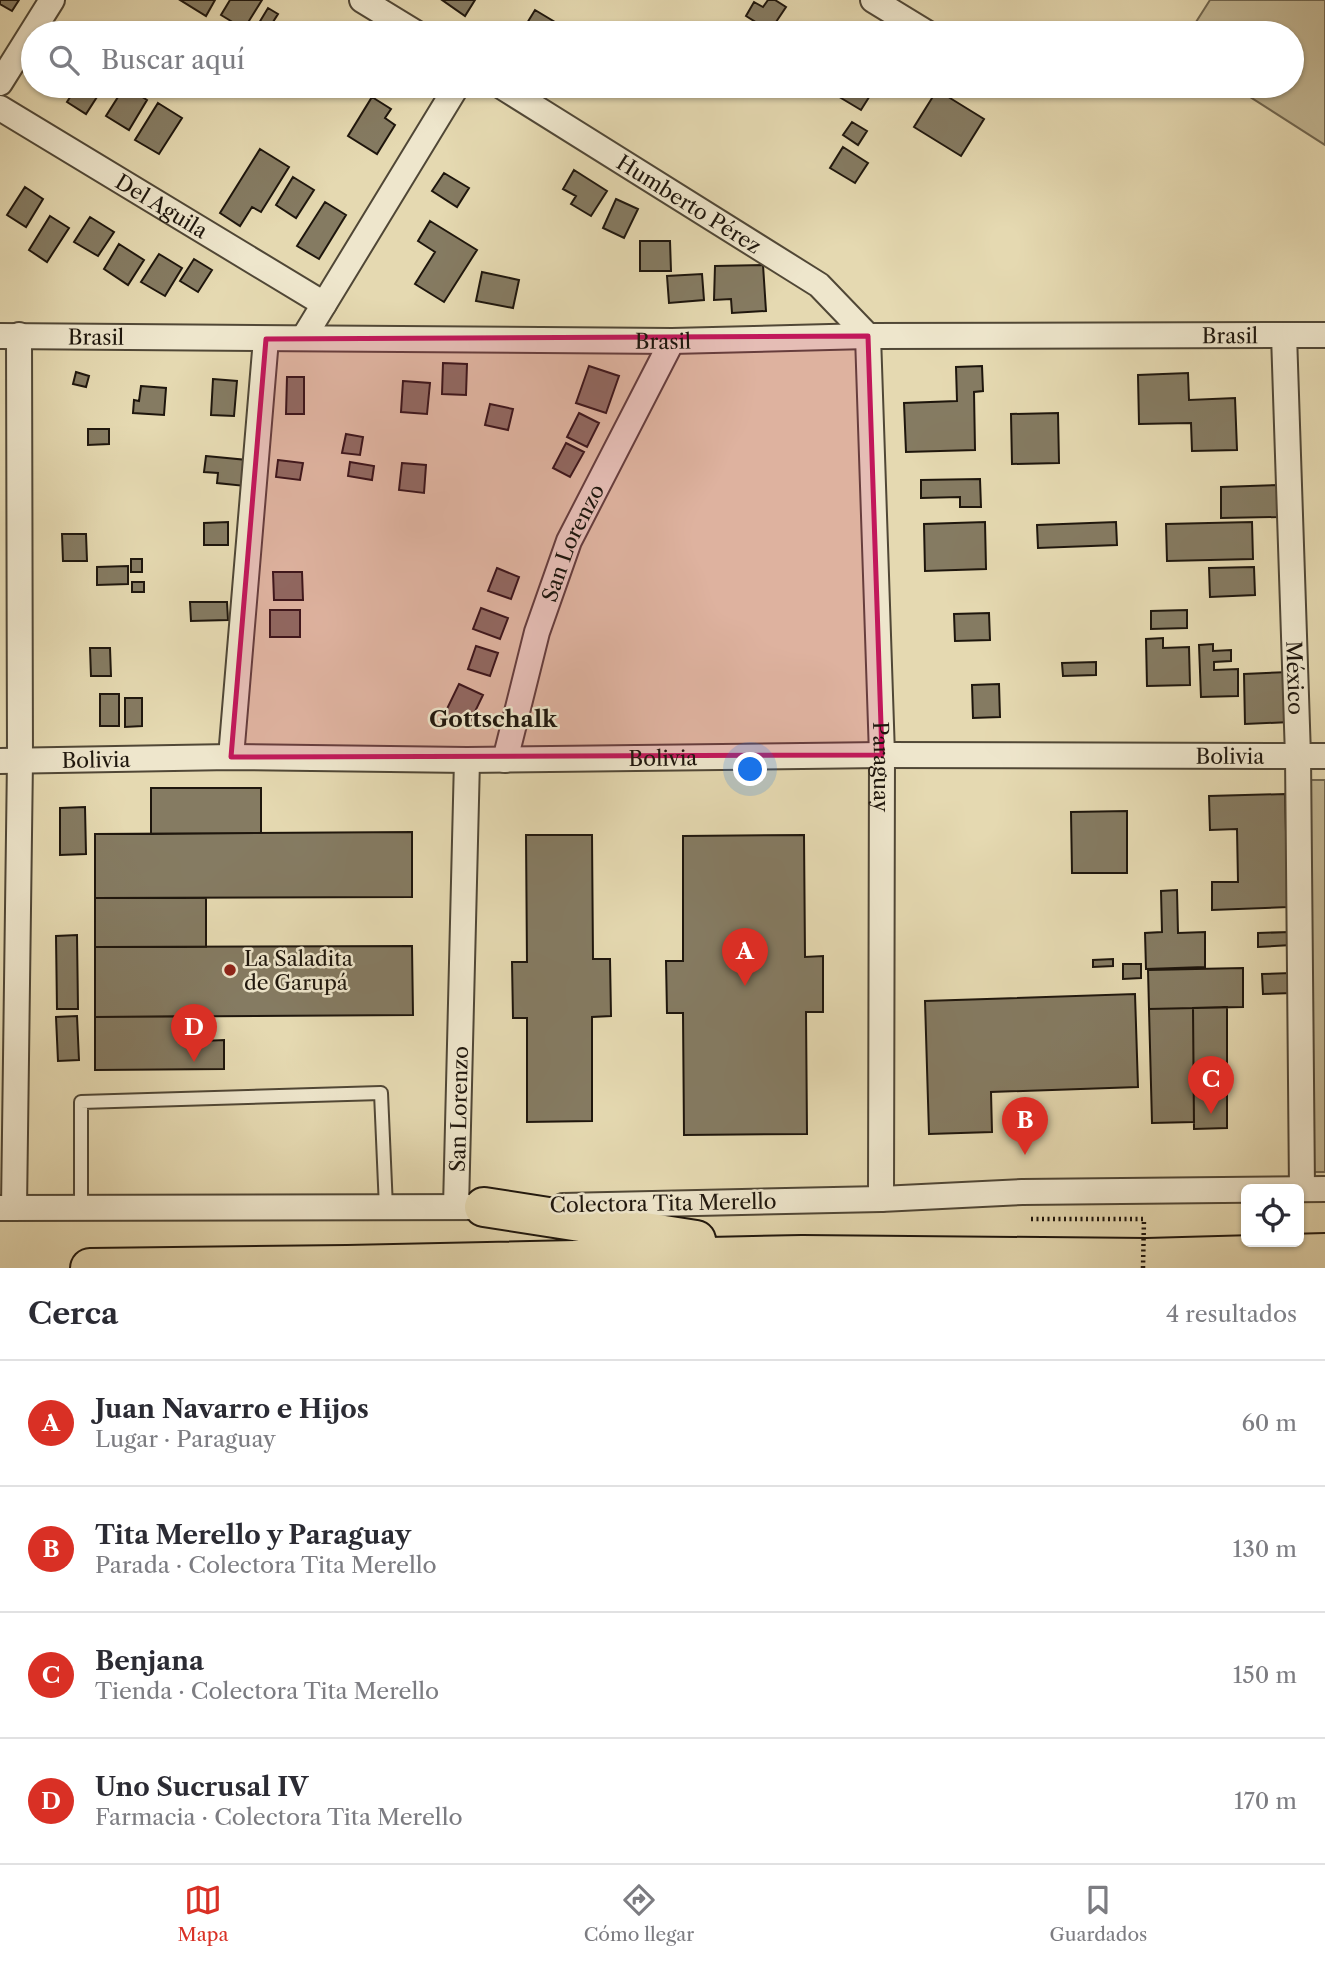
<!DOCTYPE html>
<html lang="es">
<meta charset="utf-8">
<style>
:root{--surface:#fff;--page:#f7f7f7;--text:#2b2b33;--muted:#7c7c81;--line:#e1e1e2;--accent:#d93025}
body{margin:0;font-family:"Libre Caslon Text",serif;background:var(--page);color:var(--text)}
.controls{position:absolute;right:21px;bottom:21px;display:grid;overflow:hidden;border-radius:10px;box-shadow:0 2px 5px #0004}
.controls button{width:63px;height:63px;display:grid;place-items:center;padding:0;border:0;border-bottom:2px solid var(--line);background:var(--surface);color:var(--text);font:35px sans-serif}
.you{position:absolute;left:751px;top:770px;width:24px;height:24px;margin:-18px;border:5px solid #fff;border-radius:50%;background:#1a73e8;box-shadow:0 0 0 10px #1a73e833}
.badge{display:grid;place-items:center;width:46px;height:46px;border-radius:50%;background:var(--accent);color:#fff;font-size:23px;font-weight:700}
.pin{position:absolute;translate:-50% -58px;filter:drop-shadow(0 2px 4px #0008)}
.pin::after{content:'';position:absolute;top:37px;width:24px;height:21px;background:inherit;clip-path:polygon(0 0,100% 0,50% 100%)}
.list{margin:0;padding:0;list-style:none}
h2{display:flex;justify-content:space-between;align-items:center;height:91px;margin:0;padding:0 28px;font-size:30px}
h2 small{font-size:23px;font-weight:400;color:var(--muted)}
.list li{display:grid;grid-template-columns:46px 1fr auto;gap:21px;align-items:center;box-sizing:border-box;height:126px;padding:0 28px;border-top:2px solid var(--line)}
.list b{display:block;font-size:26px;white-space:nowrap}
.list p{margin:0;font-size:23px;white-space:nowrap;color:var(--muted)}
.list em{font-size:23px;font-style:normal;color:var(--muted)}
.icon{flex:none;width:38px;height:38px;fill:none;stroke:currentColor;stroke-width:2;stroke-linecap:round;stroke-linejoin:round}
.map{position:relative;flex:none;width:1325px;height:1268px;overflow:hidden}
.search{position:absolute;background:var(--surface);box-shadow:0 2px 5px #0004;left:21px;right:21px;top:21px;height:77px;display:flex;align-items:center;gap:18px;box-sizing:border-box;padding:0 24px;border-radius:38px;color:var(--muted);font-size:26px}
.sheet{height:595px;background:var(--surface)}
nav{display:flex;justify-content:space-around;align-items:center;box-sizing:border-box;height:98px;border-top:2px solid var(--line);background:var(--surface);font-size:19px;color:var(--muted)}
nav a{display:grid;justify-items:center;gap:4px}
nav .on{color:var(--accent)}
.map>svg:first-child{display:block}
.green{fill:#c3b895;stroke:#706751;stroke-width:2}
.building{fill:#857b62;stroke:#1e160d;stroke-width:2}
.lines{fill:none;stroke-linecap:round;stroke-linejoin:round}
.lane-casing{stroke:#504736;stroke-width:16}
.street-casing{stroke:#504736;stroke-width:28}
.highway-casing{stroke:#1e160d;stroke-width:42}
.path{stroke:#1e160d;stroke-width:4.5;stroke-dasharray:2 3.5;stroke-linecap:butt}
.lane{stroke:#eee6cc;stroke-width:12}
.street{stroke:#eee6cc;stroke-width:24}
.highway{stroke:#e5d9b1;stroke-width:38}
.path-bridge{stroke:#1e160d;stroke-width:4.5;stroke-dasharray:2 3.5;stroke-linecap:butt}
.marked{fill:#c2185b;fill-opacity:0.2;stroke:#c2185b;stroke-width:5;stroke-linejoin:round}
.poi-dot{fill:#8f2418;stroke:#eee6cc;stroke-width:2.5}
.labels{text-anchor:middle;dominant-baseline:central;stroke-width:5;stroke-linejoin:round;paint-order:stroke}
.street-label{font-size:21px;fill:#1e160d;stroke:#eee6cc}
.poi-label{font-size:21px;fill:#1e160d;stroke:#eee6cc;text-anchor:start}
.neighbourhood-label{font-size:23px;font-weight:bold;fill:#1e160d;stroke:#eee6cc}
</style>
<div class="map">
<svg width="1325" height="1268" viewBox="0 0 1325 1268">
<rect width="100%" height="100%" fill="#e5d9b1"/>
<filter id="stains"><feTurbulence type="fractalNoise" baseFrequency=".00286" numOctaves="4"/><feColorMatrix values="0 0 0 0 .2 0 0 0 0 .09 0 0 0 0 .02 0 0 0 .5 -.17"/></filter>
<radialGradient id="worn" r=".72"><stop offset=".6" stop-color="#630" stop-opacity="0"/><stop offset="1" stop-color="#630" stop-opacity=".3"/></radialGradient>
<path class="green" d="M1210,0H1325V145L1233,86H1292V33H1189Z
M1304,780H1325V1172H1313Z"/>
<path class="building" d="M0,0H19L12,11L0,4Z
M180,0H215L206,16Z
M230,0H262L244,29L221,15Z
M442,0H475L465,16Z
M768,0H775L786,7L770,31L746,16L754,2L763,7Z
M268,8L278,14L266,33H264L256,28Z
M535,10L555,22L548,33H521Z
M72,25L86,33H67Z
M77,86H104L86,114L67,102Z
M125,86L147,100L129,130L106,116Z
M842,86H876L861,110L836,95Z
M937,90L984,119L961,156L914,127Z
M372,97L391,109L385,118L395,125L377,154L348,136Z
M158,103L182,118L159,154L135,140Z
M852,122L867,131L858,145L843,135Z
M843,147L868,163L855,183L830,168Z
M260,149L289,167L261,212L252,207L240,226L220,213Z
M574,170L607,191L591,216L571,204L576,196L563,189Z
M444,173L469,188L457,207L432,191Z
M293,177L314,190L296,218L276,205Z
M25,187L43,199L26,227L7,215Z
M616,199L638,209L624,238L603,228Z
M325,202L346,215L319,259L297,246Z
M50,216L69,228L47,262L29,250Z
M90,217L114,232L98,256L74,242Z
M430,221L477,250L444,302L415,284L435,252L418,241Z
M640,241H670L671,271H640Z
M119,244L144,260L128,285L104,269Z
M159,254L182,268L165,296L141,282Z
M194,259L212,270L198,292L180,281Z
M763,265L766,311L732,313L731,299L714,300L715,266Z
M482,272L519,280L513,308L476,301Z
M702,274L704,300L669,303L667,276Z
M443,363L467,364L466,395L442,394Z
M589,366L619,376L606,413L576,403Z
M982,366L983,391L974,392L975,450L906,452L904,403L957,401L956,367Z
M76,372L89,376L86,387L73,384Z
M1188,373L1189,400L1235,398L1237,450L1192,451L1191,423L1139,424L1138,375Z
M287,377H304V414H286Z
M213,379L237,381L234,416L211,415Z
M403,381L430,383L427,414L401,412Z
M141,386L166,388L164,415L133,413L134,400L139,401Z
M490,404L513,409L508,430L485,425Z
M579,413L599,423L587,447L567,437Z
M1058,413L1059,463L1012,464L1011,414Z
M88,429H109V444L88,445Z
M346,434L363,437L360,455L342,453Z
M566,443L584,452L570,477L553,468Z
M206,456L247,460L245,486L217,483L218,473L204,472Z
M278,460L303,463L300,480L276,477Z
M350,462L374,466L372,480L348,476Z
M402,463L426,465L424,493L399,490Z
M980,479L981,507H960V497L921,498V480Z
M1278,485L1279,517L1221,518V487Z
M228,522V545H204V523Z
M985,522L986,569L925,571L924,524Z
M1116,522L1117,545L1038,548L1037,525Z
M1252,522L1253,559L1167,561L1166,524Z
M62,534H86L87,561H63Z
M131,559H142V572H131Z
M128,566V584L97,585V567Z
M1254,567L1255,595L1210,597L1209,568Z
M497,568L519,577L511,599L488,591Z
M273,572H302L303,600H274Z
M132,582H144V592H132Z
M190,602H227L228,620L191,621Z
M481,608L508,618L500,639L473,629Z
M270,610H300V637H270Z
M1187,610V628L1151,629V611Z
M989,613L990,640L955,641L954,614Z
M1163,638V648L1189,647L1190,685L1147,686L1146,639Z
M1213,644V651L1231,650V661L1214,662V670L1238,669V696L1201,697L1199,645Z
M476,646L498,653L490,676L468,669Z
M90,648H110L111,676H91Z
M1096,662V675L1063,676L1062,663Z
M1289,672L1290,722L1245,724L1244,674Z
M459,684L483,695L468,726L444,715Z
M999,684L1000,717L973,718L972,685Z
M100,694H119V726H100Z
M125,698H142V726L125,727Z
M151,788H261V833L151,834Z
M1285,794L1288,907L1212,910V882H1238L1237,829L1210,830L1209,796Z
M85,807L86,854L60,855V808Z
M1127,811V873H1072L1071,812Z
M412,832V897L95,898V834Z
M526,835H592L593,959H610L611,1016L592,1017V1121L527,1122V1018H513L512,962H527Z
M804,835L805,957L823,956V1012H806L807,1134L684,1135L683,1013H667L666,961H683V836Z
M1177,890L1178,933L1205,932V967L1146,969L1145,933L1162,932L1161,891Z
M95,898H206V947H95Z
M1290,932L1291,945L1258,947V933Z
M77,935L78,1009H57L56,936Z
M412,946L413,1015L95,1017V947Z
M1113,959V966L1093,967V960Z
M1123,964H1141V978L1123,979Z
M1243,968V1007L1149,1009L1148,970Z
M1291,973L1292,993L1263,994L1262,974Z
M1135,994L1138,1087L991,1092L992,1132L929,1134L925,1001Z
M1227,1007V1128L1194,1129L1193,1008Z
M1193,1008L1194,1122L1152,1123L1149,1009Z
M77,1016L79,1060L58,1061L56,1017Z
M204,1016L203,1041L224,1040V1069L95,1070V1017Z"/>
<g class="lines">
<g class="lane-casing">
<path id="lane" d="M81,1208V1102L381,1093L386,1208"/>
</g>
<g class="street-casing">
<g id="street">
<path d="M362,0L416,33"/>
<path d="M873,0L927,33"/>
<path d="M0,83L52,0"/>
<path id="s1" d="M501,86L819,285L868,336L882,755L881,1199"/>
<path id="s2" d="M0,108L324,304"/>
<path id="s3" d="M1284,335L1298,756L1302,1189"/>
<path id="s4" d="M0,336L672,341L868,336L1325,335"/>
<path d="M304,337L457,86"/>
<path d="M231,757L266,339"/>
<path id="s5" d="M505,760L537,632L569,541L672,341"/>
<path id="s6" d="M0,761L231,757L467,760L882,755L1325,756"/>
<path d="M563,1206L881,1199L1022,1192L1325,1189"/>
<path id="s7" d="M456,1207L467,760"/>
<path d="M0,1208L499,1207"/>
<path d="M14,1208L20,760L19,335"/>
</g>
</g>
<g class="highway-casing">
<path id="highway" d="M484,1207L696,1240
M90,1268L347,1265L802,1255L1147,1258L1325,1253"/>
</g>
<path class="path" d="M1031,1219H1144"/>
<use href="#lane" class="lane"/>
<use href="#street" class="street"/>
<use href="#highway" class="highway"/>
<path class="path-bridge" d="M1143,1268L1144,1219"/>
</g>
<path class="marked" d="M868,336L882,755L231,757L266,339Z"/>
<circle class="poi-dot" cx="230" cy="970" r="7"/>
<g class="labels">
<g class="street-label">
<text stroke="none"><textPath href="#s1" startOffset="222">Humberto Pérez</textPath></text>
<text stroke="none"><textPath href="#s2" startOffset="189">Del Aguila</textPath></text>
<text stroke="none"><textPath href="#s4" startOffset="1230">Brasil</textPath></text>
<text stroke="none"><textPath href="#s4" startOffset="96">Brasil</textPath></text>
<text stroke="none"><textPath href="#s4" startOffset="663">Brasil</textPath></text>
<text stroke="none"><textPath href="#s5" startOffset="228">San Lorenzo</textPath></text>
<text stroke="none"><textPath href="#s3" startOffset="343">México</textPath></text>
<text stroke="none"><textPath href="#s6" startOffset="1230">Bolivia</textPath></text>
<text stroke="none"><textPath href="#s6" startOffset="663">Bolivia</textPath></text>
<text stroke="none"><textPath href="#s6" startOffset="96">Bolivia</textPath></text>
<text stroke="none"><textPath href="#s1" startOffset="877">Paraguay</textPath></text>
<text stroke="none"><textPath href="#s7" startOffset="98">San Lorenzo</textPath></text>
<text transform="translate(663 1203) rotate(-1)">Colectora Tita Merello</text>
</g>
<g class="poi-label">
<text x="244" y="958">La Saladita<tspan x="244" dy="24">de Garupá</tspan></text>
</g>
<g class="neighbourhood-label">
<text x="493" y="719">Gottschalk</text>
</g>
</g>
<rect width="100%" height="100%" filter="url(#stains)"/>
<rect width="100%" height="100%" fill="url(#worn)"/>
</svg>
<div class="controls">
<button><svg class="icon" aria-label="locate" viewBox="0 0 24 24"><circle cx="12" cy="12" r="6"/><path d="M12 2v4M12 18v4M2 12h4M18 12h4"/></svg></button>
</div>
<div class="you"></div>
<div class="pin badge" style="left:745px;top:986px">A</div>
<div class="pin badge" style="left:1025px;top:1155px">B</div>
<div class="pin badge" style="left:1211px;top:1114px">C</div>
<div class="pin badge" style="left:194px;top:1062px">D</div>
<div class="search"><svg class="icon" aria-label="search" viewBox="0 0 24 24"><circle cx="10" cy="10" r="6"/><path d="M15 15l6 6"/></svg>Buscar aquí</div>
</div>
<section class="sheet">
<h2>Cerca<small>4 resultados</small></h2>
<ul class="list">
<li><span class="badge">A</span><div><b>Juan Navarro e Hijos</b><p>Lugar · Paraguay</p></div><em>60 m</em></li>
<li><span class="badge">B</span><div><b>Tita Merello y Paraguay</b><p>Parada · Colectora Tita Merello</p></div><em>130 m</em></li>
<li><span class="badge">C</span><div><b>Benjana</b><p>Tienda · Colectora Tita Merello</p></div><em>150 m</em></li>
<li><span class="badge">D</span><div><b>Uno Sucrusal IV</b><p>Farmacia · Colectora Tita Merello</p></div><em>170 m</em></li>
</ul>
</section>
<nav>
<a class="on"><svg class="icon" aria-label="map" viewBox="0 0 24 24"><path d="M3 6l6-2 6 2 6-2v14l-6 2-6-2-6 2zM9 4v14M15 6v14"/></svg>Mapa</a>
<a><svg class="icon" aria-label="directions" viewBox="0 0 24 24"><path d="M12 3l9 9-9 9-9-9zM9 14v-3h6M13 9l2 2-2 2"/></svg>Cómo llegar</a>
<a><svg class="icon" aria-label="saved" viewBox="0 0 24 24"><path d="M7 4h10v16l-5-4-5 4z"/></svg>Guardados</a>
</nav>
